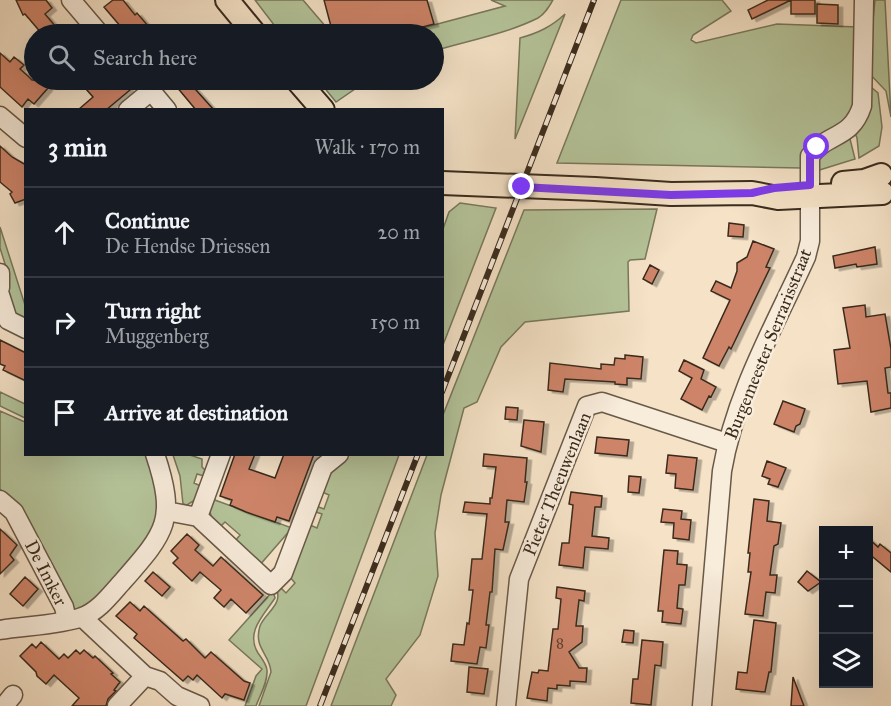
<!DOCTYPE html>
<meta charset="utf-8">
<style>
:root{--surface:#171b24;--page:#20242c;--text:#f1f3f6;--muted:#9ea1a6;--line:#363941}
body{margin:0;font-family:"IM FELL Great Primer",serif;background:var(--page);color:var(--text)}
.controls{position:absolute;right:18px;bottom:18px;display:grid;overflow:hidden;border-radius:0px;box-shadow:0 6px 24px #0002}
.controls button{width:54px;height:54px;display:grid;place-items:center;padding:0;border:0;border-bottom:2px solid var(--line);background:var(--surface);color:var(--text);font:30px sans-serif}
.stop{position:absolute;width:18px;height:18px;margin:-14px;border:4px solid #7c3aed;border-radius:50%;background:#fff}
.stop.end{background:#7c3aed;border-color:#fff;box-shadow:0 2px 6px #0008}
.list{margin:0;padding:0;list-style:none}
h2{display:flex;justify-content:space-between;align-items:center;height:78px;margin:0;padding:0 24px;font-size:26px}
h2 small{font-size:20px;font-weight:400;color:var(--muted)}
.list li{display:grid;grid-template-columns:39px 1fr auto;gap:18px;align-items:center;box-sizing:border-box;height:90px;padding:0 24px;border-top:2px solid var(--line)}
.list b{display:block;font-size:22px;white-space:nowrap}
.list p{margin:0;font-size:20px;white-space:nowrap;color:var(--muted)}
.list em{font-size:20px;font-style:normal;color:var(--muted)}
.icon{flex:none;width:33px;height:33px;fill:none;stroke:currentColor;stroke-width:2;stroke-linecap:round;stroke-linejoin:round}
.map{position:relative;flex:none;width:891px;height:706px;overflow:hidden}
.search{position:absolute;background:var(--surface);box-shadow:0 6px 24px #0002;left:24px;top:24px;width:420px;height:66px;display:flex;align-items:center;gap:15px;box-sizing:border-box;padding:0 21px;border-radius:33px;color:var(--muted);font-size:22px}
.panel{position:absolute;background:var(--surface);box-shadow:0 6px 24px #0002;left:24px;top:108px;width:420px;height:348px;border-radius:0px}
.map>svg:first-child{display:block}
.green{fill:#b5c49a;stroke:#78785c;stroke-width:1.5}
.building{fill:#ce8469;stroke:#3a2b1d;stroke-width:1.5;filter:url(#shadow)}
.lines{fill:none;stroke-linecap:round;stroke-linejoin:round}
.minor-casing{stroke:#695948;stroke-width:21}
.major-casing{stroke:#3a2b1d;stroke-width:26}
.minor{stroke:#f8ecdb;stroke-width:18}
.major{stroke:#f5e2c7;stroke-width:22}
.rail-casing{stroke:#3a2b1d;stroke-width:6}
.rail{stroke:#f8ecdb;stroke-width:4;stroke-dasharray:11;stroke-linecap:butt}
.route{stroke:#7c3aed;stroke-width:8}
.labels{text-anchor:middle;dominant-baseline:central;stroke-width:5;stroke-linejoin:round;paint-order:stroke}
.number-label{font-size:15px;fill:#5f4130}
.street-label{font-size:18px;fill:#3a2b1d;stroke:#f8ecdb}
</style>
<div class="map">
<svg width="891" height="706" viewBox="0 0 891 706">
<defs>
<filter id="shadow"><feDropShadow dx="4.5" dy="2.5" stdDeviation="0" flood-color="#0004"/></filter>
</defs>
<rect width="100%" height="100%" fill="#f5e2c7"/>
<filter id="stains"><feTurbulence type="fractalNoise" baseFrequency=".00333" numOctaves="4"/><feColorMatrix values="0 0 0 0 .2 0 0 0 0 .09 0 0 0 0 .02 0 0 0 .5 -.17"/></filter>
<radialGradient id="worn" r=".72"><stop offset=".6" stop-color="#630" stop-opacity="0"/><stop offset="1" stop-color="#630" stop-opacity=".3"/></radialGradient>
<path class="green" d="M255,0H303L332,34H281Z
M491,0H553C549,7 545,14 538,18C506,34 467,41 434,51V34H400L505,6Z
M621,0H722L731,11L693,35L691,40L696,43L777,24L858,27L852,114L801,168L557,163Z
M875,0H885L891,117L886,91L868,72Z
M565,14L515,139L520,38C538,33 551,27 565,14Z
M318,80H368L336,102Z
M866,83L878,93L882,127L879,146L859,158L857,138L854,131Z
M842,138L850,139L855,159L813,172L820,155Z
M460,203L496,208L443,345V229L449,212Z
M657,209L645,259L630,260L628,262L629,311L525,322L501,347L477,402L464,408L441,495L435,533L438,576L420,635L386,679L396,695L391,706H331L427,455L442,454L443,415L524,210Z
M0,227L25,305V320L12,318L4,273L6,267L0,248Z
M0,392L25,404V418L0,406Z
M0,411L25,422L26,454L149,455L160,495L155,530L98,599L75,612L18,504L0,489Z
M173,455H190L202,459V467L209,474L204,476L197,474L194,483L201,486V496L187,505L183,504L180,476Z
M343,455H399L306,706H259L271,672C270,654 253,648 260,626C265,613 284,604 276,588L282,589L286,593L295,583L290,577L310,525L317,528L322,514L313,511L316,506L324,509L329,495L322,492L320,487Z
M212,499L292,528L258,567L235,541L240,535L225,522L219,528H215L209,509Z
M273,591L275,598C264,615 245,632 258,653C262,659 266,663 267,670C268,682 260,695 256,706H245L256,676L262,669L229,640Z"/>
<path class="building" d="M16,0H46L52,8L45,14L62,34H42L25,14L23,15Z
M113,0H123L135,15L137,13L155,34H127L104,7Z
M324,0H427L434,24L396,34H333Z
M768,0H815V14H791V0L752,19L748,10Z
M817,4L838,5V24L817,23Z
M0,53L10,62L14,57L24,65L20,69L28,76L32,80H39L48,88L34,104L28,99L22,107L0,87Z
M114,80H122L130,90L106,110H78L93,97L86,89L95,82L106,87Z
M171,80H187L214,110H196Z
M0,146L12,157L26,165V199L15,203L10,194L12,192L0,182Z
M729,223L744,225L743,237L728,236Z
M753,241L774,249L766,267L770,268L731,349L729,347L719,366L703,358L730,300L711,291L716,281L731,288L737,271V263L747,257Z
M875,247L877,264L857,267L856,264L835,268L833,256Z
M650,265L659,270L652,284L643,279Z
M865,305L866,317L885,314L891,349V367L885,368L888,393H891V408L871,412L867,381L838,384L834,350L850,348L843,308Z
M0,340L26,353V381L3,370L5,366L0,364Z
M625,355L643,357L641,379L627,378V385L615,384V382L565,379L563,392L548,390L550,363L601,369V364L614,365L615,358L625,359Z
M684,360L704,370L701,379L716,387L711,397L709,396L702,410L681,399L692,378L679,371Z
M783,401L805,409L800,424L796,426L794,432L774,424Z
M506,407L518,408L517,420L505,419Z
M524,420L544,422L541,452L521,446Z
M597,437L629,440L627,456L595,453Z
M235,454H255L249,469L275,478L284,454H314L289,521L277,517L275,522L246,512L230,505L232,500L220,496Z
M484,454L527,458L525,482H527L524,502L507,500L505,522H509L503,550L495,549L492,592H490L486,625H489L486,648L480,647L477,664L451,661L453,644L464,645L467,623L469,624L473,590H469L472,559H482L487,514L463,512L465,502L490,504V498H492L496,467L483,466Z
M668,455L697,458L693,490L675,488L676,474L666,473Z
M767,461L786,468L778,487L768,484L770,479L762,476Z
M629,476L641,477L639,493L628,492Z
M571,492L602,496L601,507H595L592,536L609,538L608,549L585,547L583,568L559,565L562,543H569L573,505L569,504Z
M754,499L769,501L767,521L781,523L778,544L774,546L770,575H777L775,593L766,592L763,616L745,614L751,572H748L750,553H748Z
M663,509L682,511L681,519L691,520L689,540L673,538L674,523L661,522Z
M0,529L17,545L10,555L14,560L0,574Z
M187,534L199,545L195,550L213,566L221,557L263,595L246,613L231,599L224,607L214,598L221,590L200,572L192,581L173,563L178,558L171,551Z
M868,538L878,547L880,544L891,553V572L868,553Z
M664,550L678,551L677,564L687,565L685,585H679L677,608L683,609L681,624L662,622L663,611H658Z
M807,571L821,582L808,591L798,582Z
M153,572L170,587L162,596L145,581Z
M25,577L38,589L23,606L10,594Z
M557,587L585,591L584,601L579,600L576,626H583L582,642L569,652L579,668H587L586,682L570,681V686L557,685V689L548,688L547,701L527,698L532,672L538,673L539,670L548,671L553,629H558L561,599L556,598Z
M130,602L140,611L144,606L183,641L186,639L205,658L211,652L244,681L250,683L244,700L225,694L222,698L197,675L193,680L188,676L183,681L134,638L137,634L116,616Z
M754,620L776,623L771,672H769L765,692L736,689L738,672L747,673Z
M624,630L634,631L633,643L622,642Z
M642,640L663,642L661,666L655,665L651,705L631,703L633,679H638Z
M41,642L59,659L64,654L68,658L76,650L80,654L84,650L93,658L95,656L113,673L111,674L120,682L114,690L116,691L108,699L106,706H72L79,698L54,675L46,684L37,676L36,672L20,656L32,644L36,648Z
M469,667L488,669L484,694L467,692Z
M793,677L804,706H791Z"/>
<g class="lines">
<g class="minor-casing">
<path id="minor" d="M71,0L100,34
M142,80L167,110
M128,110L151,91
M0,116L26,138
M0,273V288
M0,295L8,320L26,329
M0,500L14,512L64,607L67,620
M166,511L198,517L271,585L283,573L323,467L339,454
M198,517L221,454
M82,617L145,676L160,681L177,696L200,706
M0,630C23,626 61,625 82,617C99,611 111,594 123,581C166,532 177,520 155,454
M4,706L13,695
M117,706L145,676
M506,706L519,579L587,406L602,402L727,443
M702,706L722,471C735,395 774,327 806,257L810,241V156C828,132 851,140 862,106L864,0"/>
</g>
<g class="major-casing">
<path id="major" d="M227,0L255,34
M297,80L323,110
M442,183L595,189L671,194L752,193L778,198L882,193
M843,183L864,181L881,175"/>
</g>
<use href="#minor" class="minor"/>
<use href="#major" class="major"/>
<g class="rail-casing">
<path id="rail" d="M442,392L594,0
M320,706L418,454"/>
</g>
<use href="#rail" class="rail"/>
</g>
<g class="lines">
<path class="route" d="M522,187L671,195L752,193L774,188L810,185V156L817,147"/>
</g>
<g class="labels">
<g class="number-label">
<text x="560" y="643">8</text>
</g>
<g class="street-label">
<text transform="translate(768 344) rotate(-68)">Burgemeester Serrarisstraat</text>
<text transform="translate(557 484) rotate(-68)">Pieter Theeuwenlaan</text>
<text transform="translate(46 573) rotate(63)">De Imker</text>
</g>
</g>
<rect width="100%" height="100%" filter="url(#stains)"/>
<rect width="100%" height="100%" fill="url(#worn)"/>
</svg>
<div class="controls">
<button>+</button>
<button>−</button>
<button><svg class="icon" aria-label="layers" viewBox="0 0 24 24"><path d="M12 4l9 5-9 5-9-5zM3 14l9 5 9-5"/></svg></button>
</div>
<div class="stop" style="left:817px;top:147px"></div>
<div class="stop end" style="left:522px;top:187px"></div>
<div class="search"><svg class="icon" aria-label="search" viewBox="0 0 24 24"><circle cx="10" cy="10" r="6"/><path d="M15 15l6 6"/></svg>Search here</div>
<section class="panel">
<h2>3 min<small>Walk · 170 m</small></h2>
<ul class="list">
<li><svg class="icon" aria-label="ahead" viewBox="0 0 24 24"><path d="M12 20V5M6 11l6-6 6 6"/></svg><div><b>Continue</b><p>De Hendse Driessen</p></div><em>20 m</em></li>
<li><svg class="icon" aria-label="right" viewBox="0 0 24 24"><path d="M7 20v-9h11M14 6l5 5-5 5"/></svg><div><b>Turn right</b><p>Muggenberg</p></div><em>150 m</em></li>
<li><svg class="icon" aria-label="arrive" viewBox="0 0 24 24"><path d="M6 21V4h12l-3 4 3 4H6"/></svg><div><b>Arrive at destination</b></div></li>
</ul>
</section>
</div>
